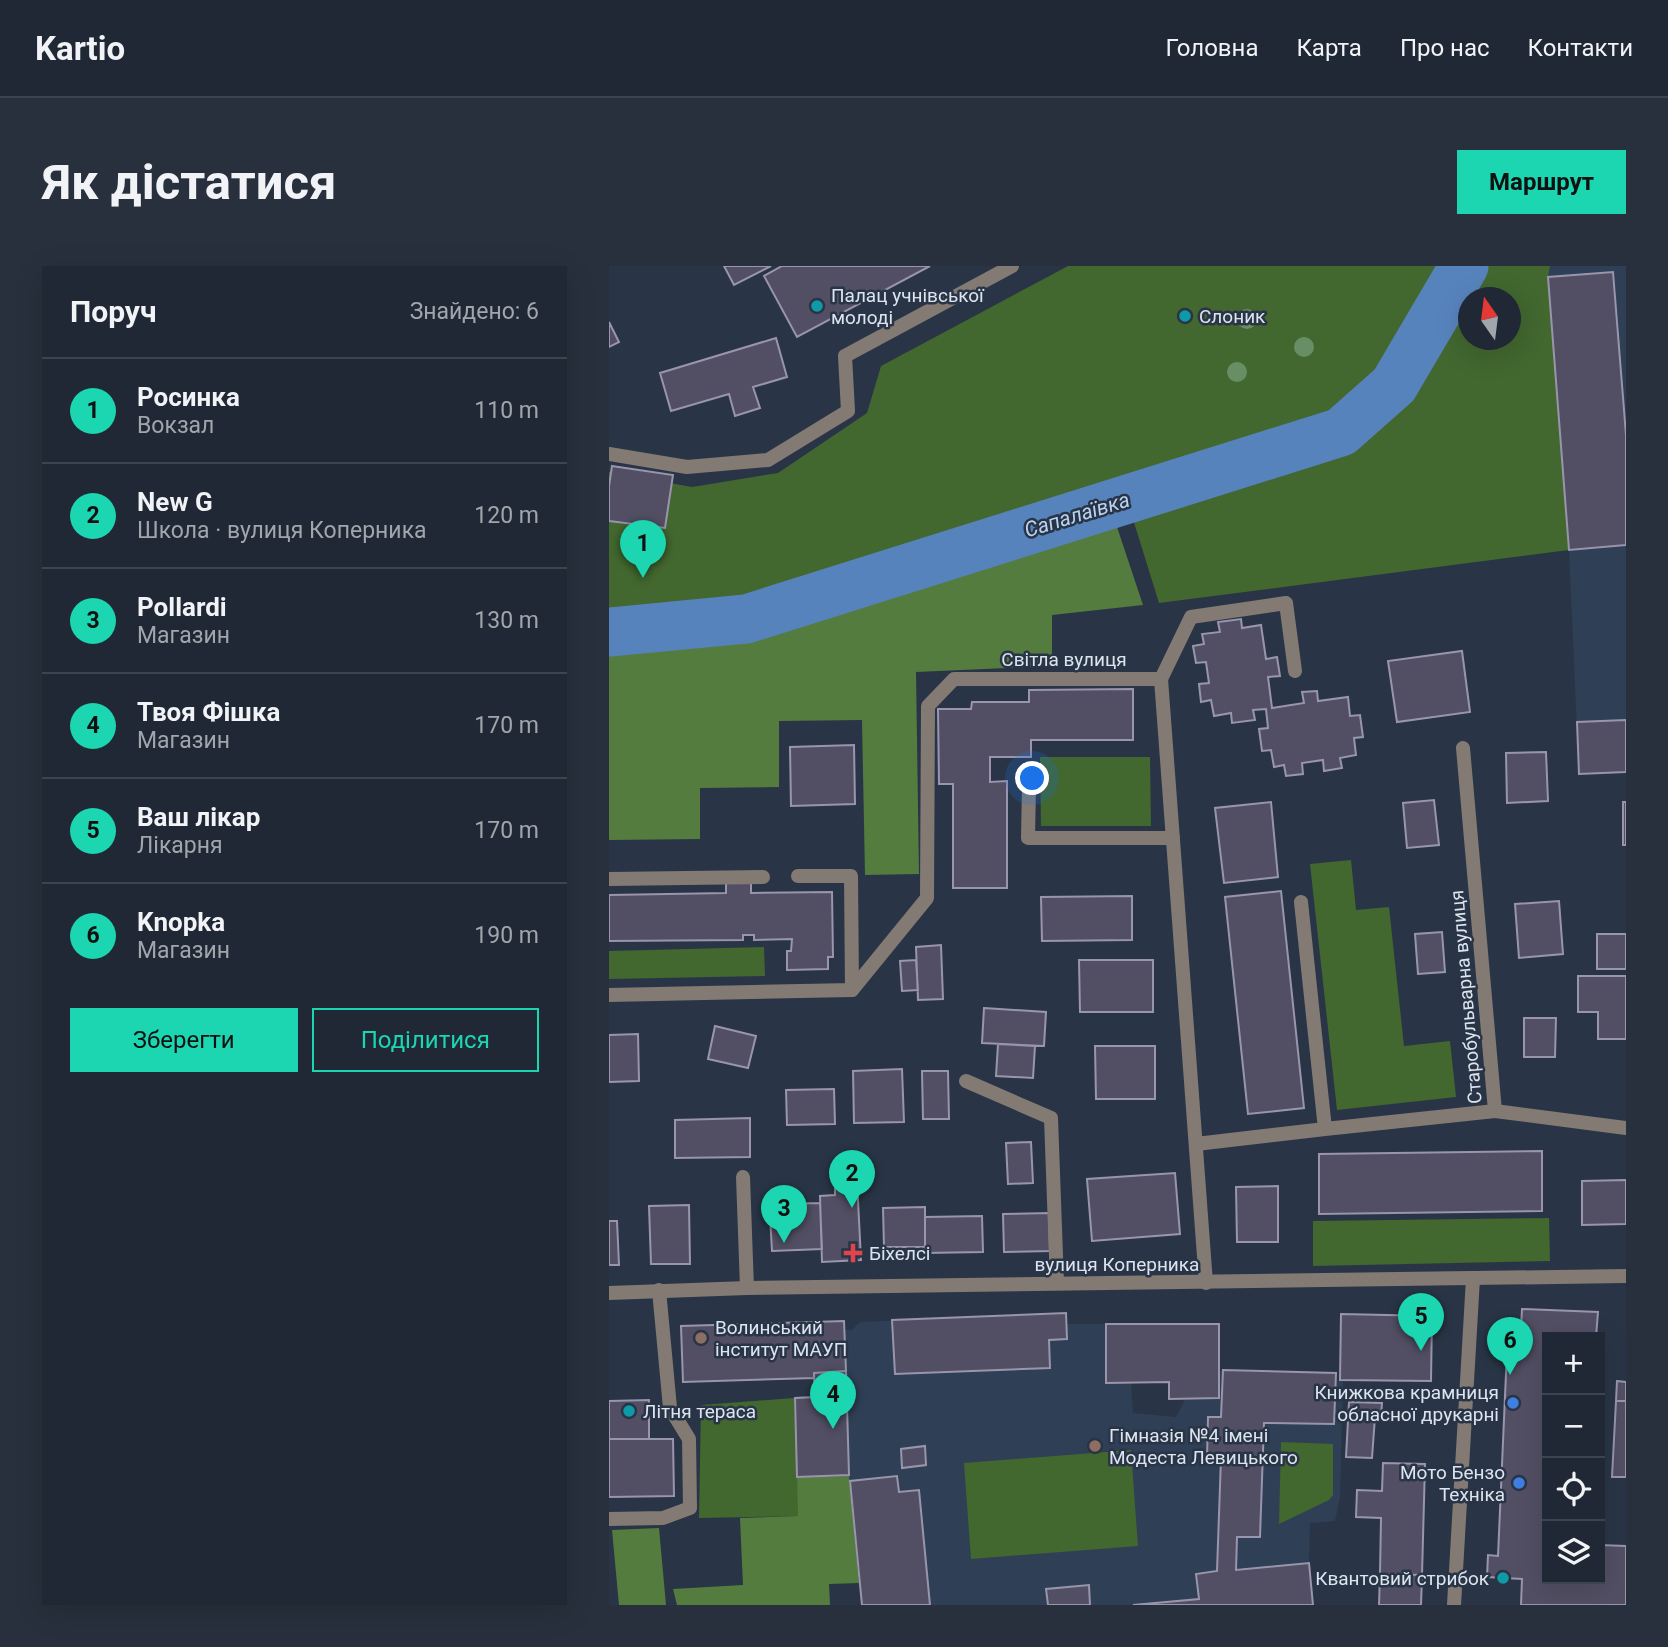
<!DOCTYPE html>
<html lang="uk">
<meta charset="utf-8">
<style>
:root{--surface:#1f2834;--page:#27303c;--text:#f1f3f6;--muted:#a1a6ac;--line:#3c444f;--accent:#1cd5b1}
body{margin:0;font-family:Roboto,sans-serif;background:var(--page);color:var(--text)}
.controls{position:absolute;right:21px;bottom:21px;display:grid;overflow:hidden;border-radius:0px;box-shadow:0 7px 28px #0002}
.controls button{width:63px;height:63px;display:grid;place-items:center;padding:0;border:0;border-bottom:2px solid var(--line);background:var(--surface);color:var(--text);font:35px sans-serif}
.compass{position:absolute;left:849px;top:21px;width:63px;height:63px;border-radius:50%;background:var(--surface);box-shadow:0 7px 28px #0002;rotate:346deg}
.you{position:absolute;left:424px;top:513px;width:24px;height:24px;margin:-18px;border:5px solid #fff;border-radius:50%;background:#1a73e8;box-shadow:0 0 0 10px #1a73e833}
.badge{display:grid;place-items:center;width:46px;height:46px;border-radius:50%;background:var(--accent);color:#111;font-size:23px;font-weight:700}
.pin{position:absolute;translate:-50% -58px;filter:drop-shadow(0 2px 4px #0008)}
.pin::after{content:'';position:absolute;top:37px;width:24px;height:21px;background:inherit;clip-path:polygon(0 0,100% 0,50% 100%)}
.list{margin:0;padding:0;list-style:none}
h2{display:flex;justify-content:space-between;align-items:center;height:91px;margin:0;padding:0 28px;font-size:30px}
h2 small{font-size:23px;font-weight:400;color:var(--muted)}
.list li{display:grid;grid-template-columns:46px 1fr auto;gap:21px;align-items:center;box-sizing:border-box;height:105px;padding:0 28px;border-top:2px solid var(--line)}
.list b{display:block;font-size:26px;white-space:nowrap}
.list p{margin:0;font-size:23px;white-space:nowrap;color:var(--muted)}
.list em{font-size:23px;font-style:normal;color:var(--muted)}
.actions{display:flex;gap:14px;padding:21px 28px}
.actions a{flex:1;padding:16px 0;border:2px solid var(--accent);border-radius:0px;text-align:center;font-size:24px;color:var(--accent)}
.actions .main{background:var(--accent);color:#111}
.icon{flex:none;width:38px;height:38px;fill:none;stroke:currentColor;stroke-width:2;stroke-linecap:round;stroke-linejoin:round}
.map{position:relative;flex:none;width:1017px;height:1339px;overflow:hidden;border-radius:0px}
header{display:flex;align-items:center;gap:42px;box-sizing:border-box;height:98px;padding:0 35px;background:var(--surface);border-bottom:2px solid var(--line)}
header strong{font-size:33px}
nav{display:flex;gap:38px;margin-inline-start:auto;font-size:24px}
.intro{display:flex;align-items:center;justify-content:space-between;box-sizing:border-box;height:168px;padding:0 42px}
h1{margin:0;font-size:49px}
.button{padding:18px 32px;border-radius:0px;background:var(--accent);color:#111;font-size:24px;font-weight:700}
main{display:flex;gap:42px;padding:0 42px}
aside{flex:1;background:var(--surface);border-radius:0px;box-shadow:0 7px 28px #0002}
.map>svg:first-child{display:block}
.built{fill:#2f3f55}
.green{fill:#42672f;fill-rule:evenodd}
.forest{fill:#547c3f}
.lines{fill:none;stroke-linecap:round;stroke-linejoin:round}
.river{stroke:#5783bc;stroke-width:49}
.building{fill:#524f64;stroke:#9895ac;stroke-width:2}
.service{stroke:#837a73;stroke-width:14}
.minor{stroke:#837a73;stroke-width:14}
.tertiary{stroke:#837a73;stroke-width:14}
.tree{fill:#688e65}
.culture-dot{fill:#0f9aa8;stroke:#293546;stroke-width:2.5}
.health-dot{fill:#e0444e;stroke:#293546;stroke-width:2.5}
.education-dot{fill:#8d6e63;stroke:#293546;stroke-width:2.5}
.shop-dot{fill:#3f7fe0;stroke:#293546;stroke-width:2.5}
.labels{text-anchor:middle;dominant-baseline:central;stroke-width:5;stroke-linejoin:round;paint-order:stroke}
.poi-label{font-size:19px;fill:#dce4ef;stroke:#293546;text-anchor:start}
.street-label{font-size:19px;fill:#dce4ef;stroke:#293546}
.water-label{font-size:21px;font-style:italic;fill:#bad3f3;stroke:#293546}
</style>
<header>
<strong>Kartio</strong>
<nav><a>Головна</a><a>Карта</a><a>Про нас</a><a>Контакти</a></nav>
</header>
<div class="intro"><h1>Як дістатися</h1><a class="button">Маршрут</a></div>
<main>
<aside>
<h2>Поруч<small>Знайдено: 6</small></h2>
<ul class="list">
<li><span class="badge">1</span><div><b>Росинка</b><p>Вокзал</p></div><em>110 m</em></li>
<li><span class="badge">2</span><div><b>New G</b><p>Школа · вулиця Коперника</p></div><em>120 m</em></li>
<li><span class="badge">3</span><div><b>Pollardi</b><p>Магазин</p></div><em>130 m</em></li>
<li><span class="badge">4</span><div><b>Твоя Фішка</b><p>Магазин</p></div><em>170 m</em></li>
<li><span class="badge">5</span><div><b>Ваш лікар</b><p>Лікарня</p></div><em>170 m</em></li>
<li><span class="badge">6</span><div><b>Knopka</b><p>Магазин</p></div><em>190 m</em></li>
</ul>
<div class="actions"><a class="main">Зберегти</a><a>Поділитися</a></div>
</aside>
<div class="map">
<svg width="1017" height="1339" viewBox="0 0 1017 1339">
<rect width="100%" height="100%" fill="#293546"/>
<path class="built" d="M941,0H1017V506L970,508L960,284L939,11Z
M457,1047L458,1058H497V1116H522L524,1147L567,1151L577,1132H610V1104L727,1107L726,1114H734L731,1231L726,1255L701,1257L700,1297L704,1339H253L240,1209L235,1064H243L251,1056Z"/>
<path class="green" d="M459,0H941L939,11L960,284L550,337L523,250L141,375L0,388V206L83,221L169,207L258,147L272,100ZM860,32H902V74H860Z
M431,491H541L542,560H432Z
M742,594L747,644L780,641L795,780L841,775L847,831L728,844L701,598Z
M155,681L156,710L0,713V685Z
M940,952L941,995L704,1000V955Z
M185,1132L190,1250L90,1252L92,1139Z
M672,1176L724,1178V1229L720,1234L670,1258Z
M522,1184L529,1280L362,1293L355,1197Z"/>
<path class="forest" d="M506,255L534,339L443,349V400L307,406L310,608L256,609L253,454L170,455V521L91,522V573L0,574V388L141,375Z
M240,1210L250,1317L220,1318L221,1339H68L64,1323L134,1319L131,1252L189,1250L188,1211Z
M50,1262L57,1339H10L3,1264Z"/>
<g class="lines">
<path class="river" d="M0,366L137,353L732,166L785,119L855,0"/>
</g>
<path class="building" d="M115,0H162L125,19Z
M173,0H321L188,71L155,10Z
M1004,6L1017,169V279L960,284L939,11Z
M0,56L10,76L0,81Z
M167,72L178,111L144,121L151,142L126,150L120,128L62,145L51,107Z
M3,200L64,209L56,262L0,255V220Z
M632,353L633,362L652,359L657,393L668,391L671,410L659,411L663,442L695,437L693,426L708,425L709,435L739,431L741,450L751,449L754,471L745,472L747,489L731,492L733,502L715,505L714,494L693,497L694,508L677,510L675,499L665,501L662,484L653,485L650,463L659,462L657,443L644,444L646,454L623,457L622,447L605,450L602,434L592,436L590,418L600,417L597,396L587,397L584,380L595,378L593,368L611,366L609,356Z
M853,385L861,446L788,456L779,395Z
M524,423V474H422V491H381V516L398,515V622H344V518H330L329,443H362L363,436H420V424Z
M1017,454V506L970,508L968,456Z
M245,479L246,538L182,540L181,481Z
M937,486L939,535L898,537L897,487Z
M825,534L830,579L798,582L794,537Z
M662,536L669,611L615,617L606,542Z
M1014,536H1017V579H1014Z
M142,616V627L223,626L224,691H219V703L178,704V685H182L183,673L145,674V669H134V674L0,675V629L117,627V617Z
M672,625L695,842L639,848L616,631Z
M523,630V674L433,675L432,631Z
M950,635L954,688L910,692L906,638Z
M833,666L836,706L809,708L806,668Z
M988,668H1017V703H988Z
M332,679L334,733L309,734L307,681Z
M307,694L309,724L293,725L291,695Z
M470,694H544V746H471Z
M969,710H1017V773H989V746H969Z
M375,742L437,746L435,780L373,777Z
M915,752H947L946,791H915Z
M106,760L147,770L139,802L99,793Z
M29,768L30,815L0,816V769Z
M389,778L426,780L424,812L387,810Z
M486,780H546V833H487Z
M293,803L295,856L245,857L244,805Z
M313,805H339L340,853H314Z
M225,823L226,858L178,859L177,824Z
M141,852V891L66,892V854Z
M422,876L424,917L399,918L397,877Z
M933,885V945L710,948V888Z
M566,907L571,968L483,975L478,913Z
M248,914L252,994L213,996L211,930L226,929V915Z
M1017,914V958L973,959V915Z
M669,920V976H628L627,921Z
M211,937L213,983L163,985L161,950L175,949V938Z
M80,939L81,998H42L40,940Z
M316,941V981H275L274,942Z
M440,947L441,985L395,986L394,948Z
M373,950L374,986L316,987V951Z
M0,955H8L10,999H0Z
M913,1043L989,1046L987,1071H938V1313H991V1279L1017,1280V1339H912L913,1313L878,1311L879,1289L889,1290L899,1062H912Z
M457,1047L458,1073L440,1074L441,1102L286,1108L283,1054Z
M732,1048L823,1050L822,1115L731,1114Z
M235,1055L237,1105L205,1107V1112L74,1116L72,1060Z
M497,1058H610V1132L560,1133V1116L497,1117Z
M614,1104L727,1107L725,1158L655,1157L651,1271H628L627,1304L700,1297L704,1339H524L590,1333L587,1308L608,1305L612,1192H598L599,1151H612Z
M237,1105L240,1209L188,1211L186,1132L206,1131L205,1107Z
M1008,1115L1017,1116V1135H1007Z
M40,1134V1173H0V1135Z
M1007,1135H1017V1211H1003Z
M740,1136L773,1137L772,1151H766L763,1192L737,1191Z
M0,1173H64L65,1230L0,1231Z
M316,1180L317,1199L293,1202L292,1183Z
M774,1197L816,1198L813,1309L771,1308L772,1252L747,1251L748,1224L773,1225Z
M288,1210L290,1226L310,1224L321,1339H253L241,1215Z
M771,1308L813,1309L812,1339H770Z
M480,1319L481,1339H439L437,1323Z"/>
<g class="lines">
<path class="service" d="M0,188L78,201L159,194L239,145L236,90L403,0
M552,413L582,351L677,337L686,405
M420,520L419,572H564
M189,610H242L243,724
M0,613L154,611
M357,815L442,852L448,1017
M716,863L886,845
M587,878L716,863L692,636
M134,911L138,1022
M0,1253L54,1252L81,1242L80,1173L61,1142L50,1024"/>
<path class="minor" d="M854,482L886,845L1017,862
M0,729L243,724L318,632L319,440L345,413H552L597,1017
M845,1339L864,1012"/>
<path class="tertiary" d="M0,1027L138,1022L1017,1010"/>
</g>
<g class="tree">
<circle cx="638" cy="53" r="10"/>
<circle cx="695" cy="81" r="10"/>
<circle cx="628" cy="106" r="10"/>
</g>
<g class="culture-dot">
<circle cx="208" cy="40" r="7"/>
<circle cx="576" cy="50" r="7"/>
<circle cx="20" cy="1145" r="7"/>
<circle cx="894" cy="1312" r="7"/>
</g>
<path class="health-dot" d="M240.5 976.5h7v7h7v7h-7v7h-7v-7h-7v-7h7z"/>
<g class="education-dot">
<circle cx="92" cy="1072" r="7"/>
<circle cx="486" cy="1180" r="7"/>
</g>
<g class="shop-dot">
<circle cx="904" cy="1137" r="7"/>
<circle cx="910" cy="1217" r="7"/>
</g>
<g class="labels">
<g class="poi-label">
<text x="222" y="29">Палац учнівської<tspan x="222" dy="22">молоді</tspan></text>
<text x="590" y="50">Слоник</text>
<text x="260" y="987">Біхелсі</text>
<text x="106" y="1061">Волинський<tspan x="106" dy="22">інститут МАУП</tspan></text>
<text x="890" y="1126" text-anchor="end">Книжкова крамниця<tspan x="890" dy="22">обласної друкарні</tspan></text>
<text x="34" y="1145">Літня тераса</text>
<text x="500" y="1169">Гімназія №4 імені<tspan x="500" dy="22">Модеста Левицького</tspan></text>
<text x="896" y="1206" text-anchor="end">Мото Бензо<tspan x="896" dy="22">Техніка</tspan></text>
<text x="880" y="1312" text-anchor="end">Квантовий стрибок</text>
</g>
<g class="street-label">
<text x="455" y="393">Світла вулиця</text>
<text transform="translate(857 731) rotate(-95)">Старобульварна вулиця</text>
<text x="508" y="998">вулиця Коперника</text>
</g>
<g class="water-label">
<text transform="translate(468 249) rotate(-17)">Сапалаївка</text>
</g>
</g>
</svg>
<div class="controls">
<button>+</button>
<button>−</button>
<button><svg class="icon" aria-label="locate" viewBox="0 0 24 24"><circle cx="12" cy="12" r="6"/><path d="M12 2v4M12 18v4M2 12h4M18 12h4"/></svg></button>
<button><svg class="icon" aria-label="layers" viewBox="0 0 24 24"><path d="M12 4l9 5-9 5-9-5zM3 14l9 5 9-5"/></svg></button>
</div>
<svg class="compass" viewBox="-18 -18 36 36"><path d="M0-13l5 13h-10z" fill="#e53935"/><path d="M0 13l5-13h-10z" fill="#a1a6ac"/></svg>
<div class="you"></div>
<div class="pin badge" style="left:34px;top:312px">1</div>
<div class="pin badge" style="left:243px;top:942px">2</div>
<div class="pin badge" style="left:175px;top:977px">3</div>
<div class="pin badge" style="left:224px;top:1163px">4</div>
<div class="pin badge" style="left:812px;top:1085px">5</div>
<div class="pin badge" style="left:901px;top:1109px">6</div>
</div>
</main>
